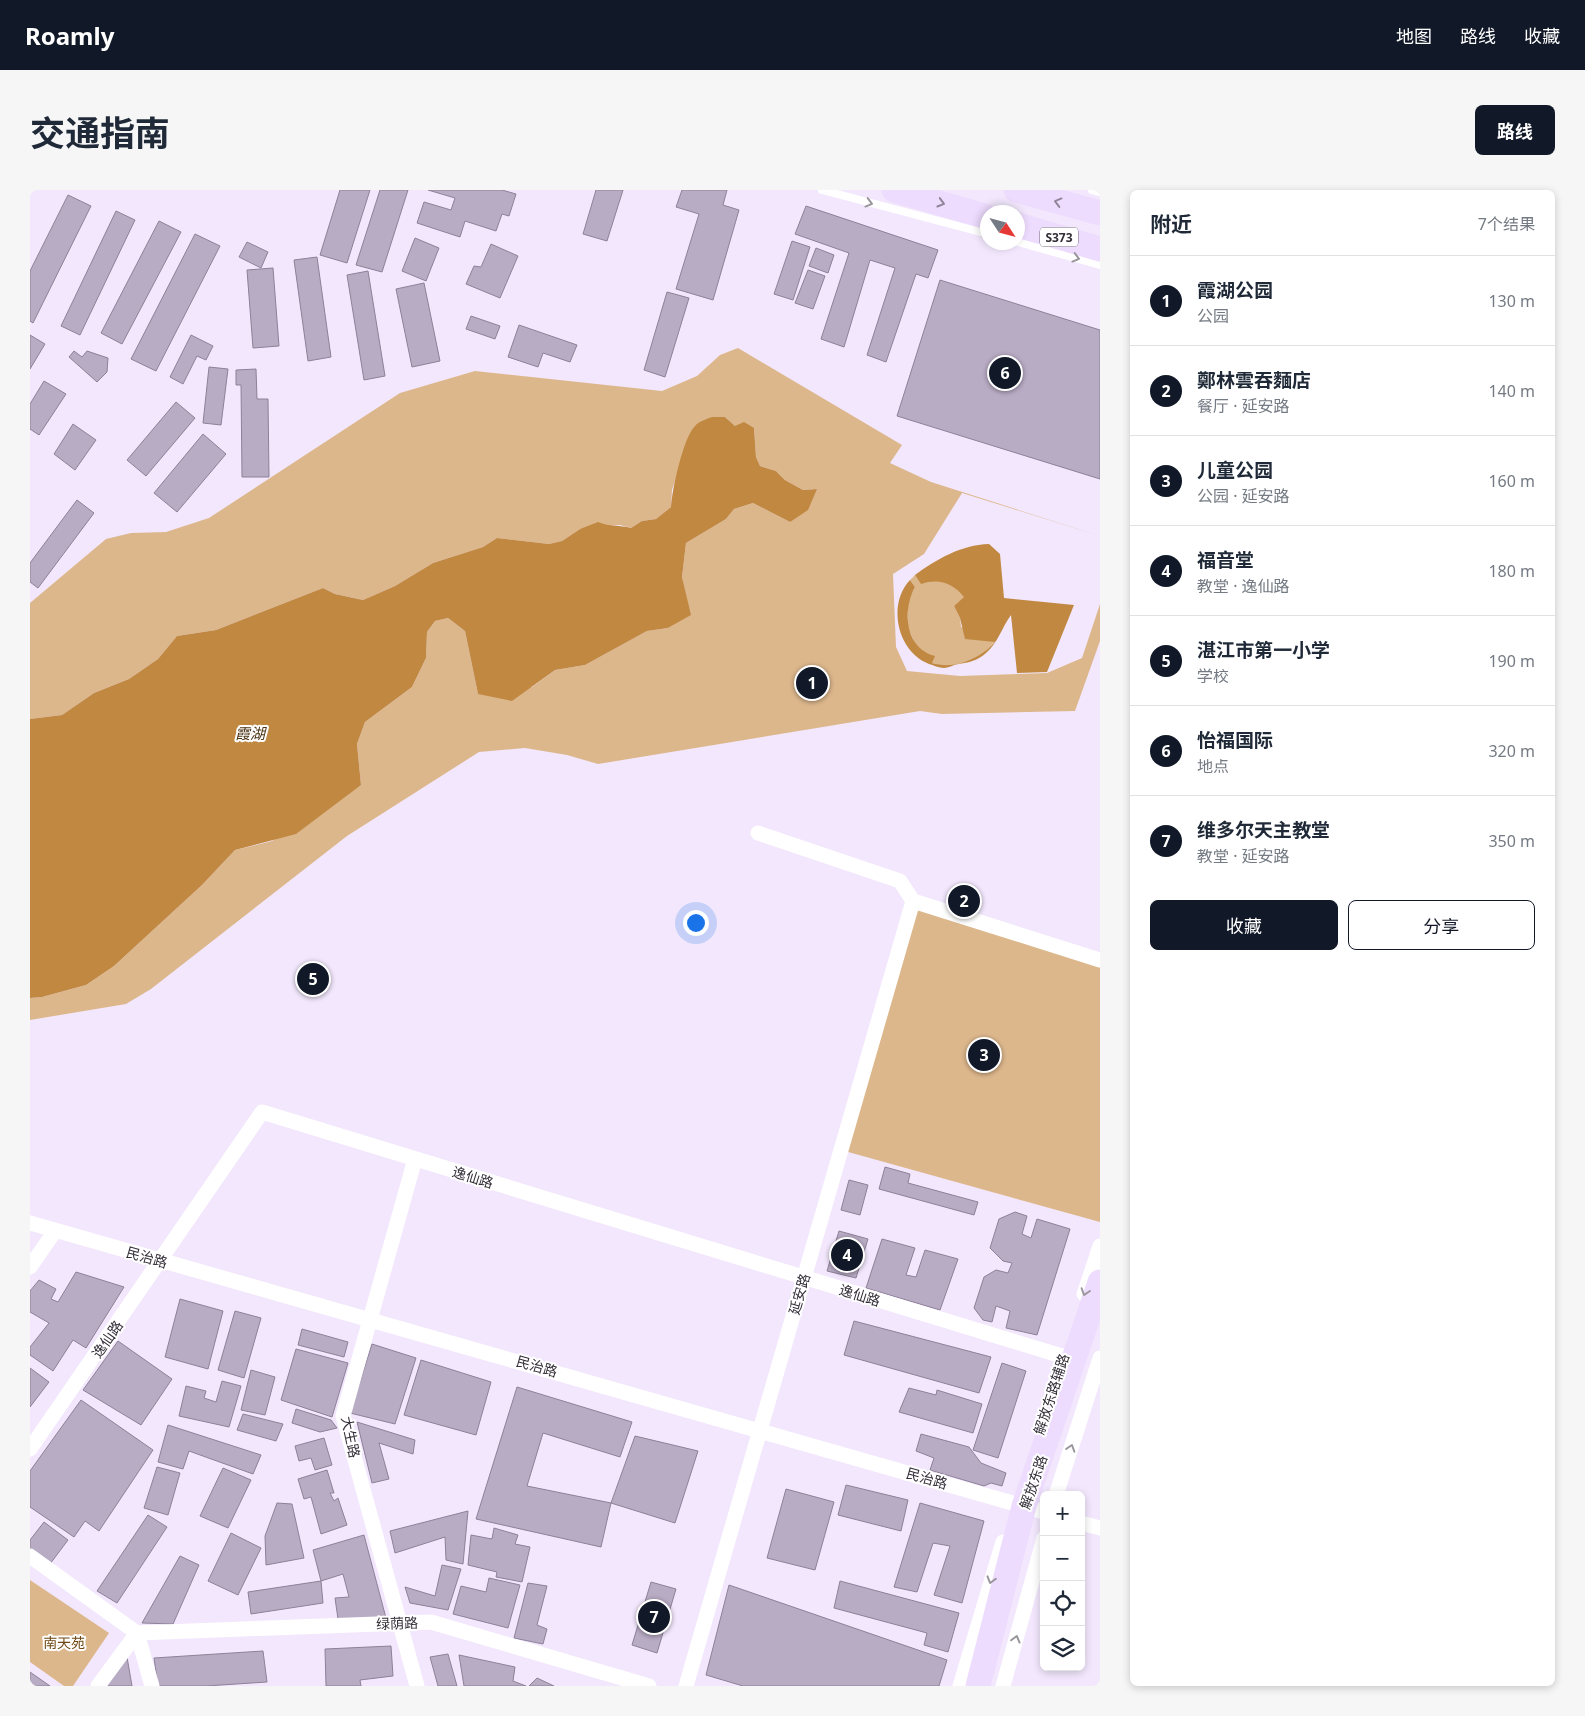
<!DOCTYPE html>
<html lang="zh">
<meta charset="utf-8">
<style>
:root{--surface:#fff;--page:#f6f6f7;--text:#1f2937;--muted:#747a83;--line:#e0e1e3;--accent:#111827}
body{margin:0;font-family:"Noto Sans","Noto Sans SC",sans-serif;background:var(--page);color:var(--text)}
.controls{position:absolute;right:15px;bottom:15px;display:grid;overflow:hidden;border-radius:8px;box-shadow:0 2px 8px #0003}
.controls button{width:45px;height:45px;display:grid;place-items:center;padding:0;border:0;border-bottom:1px solid var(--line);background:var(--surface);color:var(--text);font:25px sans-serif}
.compass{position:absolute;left:950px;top:15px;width:45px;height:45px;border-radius:50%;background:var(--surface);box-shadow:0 2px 8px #0003;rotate:126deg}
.you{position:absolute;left:665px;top:732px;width:18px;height:18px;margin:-12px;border:4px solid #fff;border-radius:50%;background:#1a73e8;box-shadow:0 0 0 8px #1a73e833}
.badge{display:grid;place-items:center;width:32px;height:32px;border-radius:50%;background:var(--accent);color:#fff;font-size:16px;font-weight:700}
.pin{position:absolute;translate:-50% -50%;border:2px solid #fff;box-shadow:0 1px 5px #0006}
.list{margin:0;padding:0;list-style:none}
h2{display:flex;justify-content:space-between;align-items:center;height:65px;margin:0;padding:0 20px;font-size:21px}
h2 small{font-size:16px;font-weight:400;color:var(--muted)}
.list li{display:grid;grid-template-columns:32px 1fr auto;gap:15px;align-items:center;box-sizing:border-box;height:90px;padding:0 20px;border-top:1px solid var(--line)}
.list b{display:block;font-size:19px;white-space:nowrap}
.list p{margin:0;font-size:16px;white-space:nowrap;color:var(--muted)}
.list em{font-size:16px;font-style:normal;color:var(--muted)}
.actions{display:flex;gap:10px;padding:15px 20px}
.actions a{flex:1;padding:11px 0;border:1px solid var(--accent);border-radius:8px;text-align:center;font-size:18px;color:var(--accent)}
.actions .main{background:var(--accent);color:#fff}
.icon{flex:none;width:28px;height:28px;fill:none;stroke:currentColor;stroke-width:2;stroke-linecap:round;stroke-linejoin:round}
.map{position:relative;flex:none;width:1070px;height:1496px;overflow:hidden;border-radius:8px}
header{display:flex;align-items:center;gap:30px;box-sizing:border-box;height:70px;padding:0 25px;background:var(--accent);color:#fff}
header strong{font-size:24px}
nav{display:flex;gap:28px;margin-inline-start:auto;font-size:18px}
.intro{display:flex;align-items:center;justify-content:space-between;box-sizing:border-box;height:120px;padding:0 30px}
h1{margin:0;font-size:35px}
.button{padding:12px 22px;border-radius:8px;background:var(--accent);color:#fff;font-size:18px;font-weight:700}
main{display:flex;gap:30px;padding:0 30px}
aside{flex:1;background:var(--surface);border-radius:8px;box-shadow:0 2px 8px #0003}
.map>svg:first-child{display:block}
.green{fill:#ddb78c}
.water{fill:#c08841}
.building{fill:#b8abc4;stroke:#8d8199}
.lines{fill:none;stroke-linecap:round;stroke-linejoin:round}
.lane{stroke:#fff;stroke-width:8}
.street{stroke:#fff;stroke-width:15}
.primary{stroke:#eedcfe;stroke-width:25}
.oneway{stroke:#91859b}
.oneway2{stroke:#9a969c}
.labels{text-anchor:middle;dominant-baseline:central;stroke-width:4;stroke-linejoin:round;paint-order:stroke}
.shield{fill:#fff;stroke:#716d74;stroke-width:1}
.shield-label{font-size:12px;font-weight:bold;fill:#342e38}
.street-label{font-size:14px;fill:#342e38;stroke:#fff}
.park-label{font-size:14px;fill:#6f4813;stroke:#fff}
.water-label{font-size:15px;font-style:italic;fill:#4d3416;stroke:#fff}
</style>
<header>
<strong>Roamly</strong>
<nav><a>地图</a><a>路线</a><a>收藏</a></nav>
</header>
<div class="intro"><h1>交通指南</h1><a class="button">路线</a></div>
<main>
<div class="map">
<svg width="1070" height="1496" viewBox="0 0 1070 1496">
<rect width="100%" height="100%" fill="#f2e7fc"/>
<path class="green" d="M708,158L872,255L860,273L901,292L1070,346L932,303L894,364L863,384L866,457L877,481L930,486L1017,483L1052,468L1070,414V451L1045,521L912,524L890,521L568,574L537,565L495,558L449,562L317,646L121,799L96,814L0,830V808L12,807L56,795L84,776L172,695L205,660L242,651L331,595L327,554L335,532L382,497L396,468L397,442L405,431L418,428L435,441L448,504L502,497L525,480L555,475L617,441L638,438L660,425L652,387L656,353L696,329L704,319L723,313L760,332L787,299L773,300L755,290L746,281L730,276L726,267L724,238L705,236L695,227L655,260L642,300L641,317L626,329L612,331L601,338L590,335L550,339L532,351L519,354L467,348L453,357L403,373L365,396L333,410L305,404L293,398L186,440L147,446L128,469L99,489L64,503L32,525L0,529V413L76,349L101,343L136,342L179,328L370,203L445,181L632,201L667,186L690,165Z
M885,385L891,393C909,388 923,393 935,407L924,416L930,428L931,437L965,452L955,462L940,472L913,477L902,473L886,456L878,437V411L885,397L880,390Z
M883,711L1070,770V1032L811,960Z
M0,1390L79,1443L43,1496H34L0,1472Z"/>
<path class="water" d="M682,227H695L705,236L714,232L724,238L726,267L730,276L746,281L755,290L773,300L787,299L778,320L760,332L723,313L704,319L696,329L656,353L652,387L661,425L638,438L617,441L555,475L525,480L482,511L448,504L435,441L418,428L405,431L397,442L396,468L382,497L335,532L327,554L331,595L266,644L205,660L172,695L84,776L56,795L12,807L0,808V529L32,525L64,503L99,489L128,469L147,446L186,440L293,398L305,404L333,410L365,396L403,373L453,357L467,348L519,354L532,351L550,339L568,332C580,337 589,335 601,338L612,331L626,329L641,317C642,300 653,248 665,236C669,231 677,229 682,227Z
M959,354L970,364L974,408L1044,415L1017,482L987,483L981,425C972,437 968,453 956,463C947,471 940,472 928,474C923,475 918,478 914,478C909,478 903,475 899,474C867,462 857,414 880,390L885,397C872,421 875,458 905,466L902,473C924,480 950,469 965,452L935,449L930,428L924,416L934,407C923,393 908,388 891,394L885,385C907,369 931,355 959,354Z"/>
<path class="building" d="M310,0H340L317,73L290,65Z
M350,0H378L352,82L326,75Z
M398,0H472L486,4L479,26L472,24L466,41L435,31L430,47L387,33L394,12L421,20L425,8Z
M566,0H593L577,51L553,44Z
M652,0H697L693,15L709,20L683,110L646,99L669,24L646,17Z
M38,5L61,16L3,133L0,131V81Z
M776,16L908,60L898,88L886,84L856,172L837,165L865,78L840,70L814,157L791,149L819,63L765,44Z
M86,21L105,30L50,145L31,136Z
M129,31L151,42L92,154L71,143Z
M165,44L190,56L126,181L101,169Z
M385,48L409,58L396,91L372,81Z
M762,51L780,57L763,110L744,104Z
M217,52L238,62L231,78L209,67Z
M461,54L488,66L470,108L436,94L444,76L451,77Z
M786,58L804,65L798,83L779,76Z
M287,67L301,167L278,171L264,70Z
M243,78L249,156L223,158L217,80Z
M778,80L795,86L783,119L765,113Z
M338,81L355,186L334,190L317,85Z
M910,90L1070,140V289L867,226Z
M394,93L410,171L382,177L366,99Z
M637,102L659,108L635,187L614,180Z
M441,126L470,136L465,149L436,139Z
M489,135L547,155L540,172L513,163L508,177L478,167Z
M0,145L15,154L0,179Z
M161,145L183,156L176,170L167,166L153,194L140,187Z
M44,161L52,167L57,161L78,168L77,182L67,192L39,167Z
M179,177L198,179L191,235L173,233Z
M226,179L227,209H238L239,287H212L211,195H206V180Z
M14,191L36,204L9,245L0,239V214Z
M146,212L165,228L116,286L97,270Z
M43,234L66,250L45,280L24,264Z
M173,244L196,264L147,322L124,303Z
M47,310L64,323L8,398L0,392V373Z
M855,977L880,984L878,993L948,1012L944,1025L849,999Z
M819,990L838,995L830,1025L811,1020Z
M985,1022L997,1026L992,1044L1001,1048L1007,1029L1040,1039L1007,1145L976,1138L980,1121L966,1116L962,1132L953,1130L944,1118L954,1087L966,1080L978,1083L982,1073L973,1071L960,1058L969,1029Z
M809,1041L838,1049L826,1088L797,1081Z
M852,1049L885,1058L876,1085L886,1087L895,1060L928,1069L910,1120L836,1098Z
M46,1082L94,1097L56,1158L43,1150L23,1181L0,1165V1157L19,1133L0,1122V1101L9,1090L26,1099L21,1109L28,1112Z
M150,1109L193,1121L178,1179L135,1167Z
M205,1121L231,1128L214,1188L188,1180Z
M824,1131L961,1167L949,1203L814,1165Z
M272,1139L318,1152L314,1167L268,1155Z
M88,1151L142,1189L111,1235L53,1200Z
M342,1154L386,1168L365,1234L320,1223Z
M266,1159L318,1173L302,1227L251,1210Z
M391,1170L461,1192L446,1245L374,1225Z
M972,1173L996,1181L968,1268L943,1260Z
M0,1178L19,1192L0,1217Z
M221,1180L245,1187L235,1225L211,1220Z
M192,1191L211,1196L199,1237L149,1226L156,1196L176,1201L174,1208L186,1212Z
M487,1197L602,1232L590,1267L513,1243L497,1296L581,1313L571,1357L446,1329Z
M879,1198L906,1205L907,1200L952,1214L943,1243L869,1222Z
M51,1210L123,1260L69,1341L55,1331L44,1347L0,1317V1281Z
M266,1219L301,1230L307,1238L290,1242L262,1233Z
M213,1224L253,1234L246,1251L207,1240Z
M327,1232L385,1250L383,1264L349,1253L359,1289L342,1293Z
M138,1235L231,1265L223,1284L159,1261L153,1279L128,1272Z
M891,1244L939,1257L951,1273L976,1283L972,1296L961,1293L954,1296L900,1280L904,1268L886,1261Z
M605,1246L668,1261L645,1333L581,1313Z
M294,1248L302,1275L285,1280L281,1268L269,1271L265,1256Z
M127,1277L150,1283L138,1325L114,1318Z
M193,1278L221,1290L198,1338L170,1326Z
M297,1280L304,1303H300L304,1311L308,1308L317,1335L291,1344L281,1307L274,1309L268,1289Z
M816,1295L878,1310L871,1341L808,1325Z
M756,1299L804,1312L785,1380L737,1368Z
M247,1313L262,1314L274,1368L236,1375L235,1346Z
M890,1313L954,1331L932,1413L904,1405L920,1356L903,1353L887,1402L864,1397Z
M438,1321L433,1374L416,1370L415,1347L365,1363L360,1341Z
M118,1325L137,1337L87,1413L67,1401Z
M14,1332L38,1350L20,1374L0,1359V1350Z
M464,1338L488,1345L485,1354L500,1357L492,1392L466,1387L467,1382L438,1375L441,1345L462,1349Z
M201,1343L231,1358L208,1405L178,1391Z
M334,1345L356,1428L308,1429L305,1408L319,1407L313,1384L291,1391L283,1360Z
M150,1366L169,1375L143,1434L112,1433Z
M412,1375L431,1379L418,1420L380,1413L375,1397L405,1406Z
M459,1388L490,1395L478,1438L423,1424L431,1396L456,1402Z
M291,1391L293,1413L221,1424L218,1402Z
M810,1391L929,1423L918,1462L894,1455L897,1443L804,1418Z
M621,1392L646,1399L627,1463L602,1455Z
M498,1393L517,1396L507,1435L517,1439L513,1454L484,1448Z
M699,1395L917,1470L909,1496H713L676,1485Z
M361,1456L363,1486L330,1490L331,1496H296L295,1459Z
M233,1461L237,1492L176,1496H128L124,1468Z
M418,1464L427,1496H408L400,1467Z
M429,1465L485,1477L483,1491L496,1496H434Z
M97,1467L102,1496H76Z
M0,1482L20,1496H0Z
M507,1488L524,1496H499Z"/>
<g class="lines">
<path class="lane" d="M792,0L958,44
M1062,0L1070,2
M988,52L1070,75"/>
<path class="street" d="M728,643L870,691L883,711L1070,770
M385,969L313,1226L387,1496
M0,1033L1014,1322
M0,1077L25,1041
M1054,1104L1070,1056
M0,1259L232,922L1045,1170
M1026,1305L1070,1168
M1051,1333L1070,1338
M0,1366L107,1443
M107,1443L401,1432L619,1496
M107,1443L122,1496
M68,1496L107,1443
M656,1496L883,711
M930,1496L973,1352
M973,1496L1014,1348"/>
<path class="primary" d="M864,0L958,27
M986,0L1070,23
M988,35L1070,59
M948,1496L994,1316L1070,1092"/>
</g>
<defs><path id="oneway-chevron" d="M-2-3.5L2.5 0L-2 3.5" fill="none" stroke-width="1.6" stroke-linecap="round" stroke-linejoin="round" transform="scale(1.25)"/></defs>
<g class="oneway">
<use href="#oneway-chevron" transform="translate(1028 12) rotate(-165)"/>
<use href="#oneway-chevron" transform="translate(911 13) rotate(16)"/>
</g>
<g class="oneway2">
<use href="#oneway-chevron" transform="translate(839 13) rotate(15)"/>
<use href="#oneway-chevron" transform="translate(1046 68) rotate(15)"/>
<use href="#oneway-chevron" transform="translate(1055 1102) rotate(108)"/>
<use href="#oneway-chevron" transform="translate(1041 1258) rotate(-72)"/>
<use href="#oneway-chevron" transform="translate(961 1390) rotate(106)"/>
<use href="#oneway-chevron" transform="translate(986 1449) rotate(-75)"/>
</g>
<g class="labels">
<rect class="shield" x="1010" y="37.5" width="38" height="19" rx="4"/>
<g class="shield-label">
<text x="1029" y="47">S373</text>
</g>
<g class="street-label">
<text transform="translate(443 987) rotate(17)">逸仙路</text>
<text transform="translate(117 1067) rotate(16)">民治路</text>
<text transform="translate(769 1104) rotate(-74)">延安路</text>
<text transform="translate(830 1105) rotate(17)">逸仙路</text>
<text transform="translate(77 1149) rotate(-55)">逸仙路</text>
<text transform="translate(507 1176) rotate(16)">民治路</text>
<text transform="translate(1021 1204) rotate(-72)">解放东路辅路</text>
<text transform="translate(321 1247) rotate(78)">大生路</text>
<text transform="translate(897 1288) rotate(16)">民治路</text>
<text transform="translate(1003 1292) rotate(-71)">解放东路</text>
<text transform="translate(367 1433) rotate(-2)">绿荫路</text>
</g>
<g class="park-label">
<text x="34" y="1452">南天苑</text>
</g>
<g class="water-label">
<text x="220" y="543">霞湖</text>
</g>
</g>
</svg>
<div class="controls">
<button>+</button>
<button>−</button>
<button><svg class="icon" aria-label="locate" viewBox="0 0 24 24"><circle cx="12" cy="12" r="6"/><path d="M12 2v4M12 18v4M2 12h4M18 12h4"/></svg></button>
<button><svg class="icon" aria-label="layers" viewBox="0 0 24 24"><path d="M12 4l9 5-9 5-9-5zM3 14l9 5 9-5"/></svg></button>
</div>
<svg class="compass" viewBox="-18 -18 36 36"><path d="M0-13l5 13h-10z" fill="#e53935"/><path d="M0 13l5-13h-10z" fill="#747a83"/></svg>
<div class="you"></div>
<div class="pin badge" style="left:782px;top:493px">1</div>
<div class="pin badge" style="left:934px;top:711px">2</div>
<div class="pin badge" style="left:954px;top:865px">3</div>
<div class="pin badge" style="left:817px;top:1065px">4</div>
<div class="pin badge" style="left:283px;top:789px">5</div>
<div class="pin badge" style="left:975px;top:183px">6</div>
<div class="pin badge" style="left:624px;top:1427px">7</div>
</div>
<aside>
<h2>附近<small>7个结果</small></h2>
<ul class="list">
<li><span class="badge">1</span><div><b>霞湖公园</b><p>公园</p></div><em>130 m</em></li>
<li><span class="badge">2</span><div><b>鄭林雲吞麵店</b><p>餐厅 · 延安路</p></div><em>140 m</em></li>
<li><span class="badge">3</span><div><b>儿童公园</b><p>公园 · 延安路</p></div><em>160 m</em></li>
<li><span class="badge">4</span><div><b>福音堂</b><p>教堂 · 逸仙路</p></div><em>180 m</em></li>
<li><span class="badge">5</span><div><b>湛江市第一小学</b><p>学校</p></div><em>190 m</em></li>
<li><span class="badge">6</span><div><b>怡福国际</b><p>地点</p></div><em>320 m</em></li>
<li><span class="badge">7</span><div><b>维多尔天主教堂</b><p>教堂 · 延安路</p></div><em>350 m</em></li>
</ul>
<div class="actions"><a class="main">收藏</a><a>分享</a></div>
</aside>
</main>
